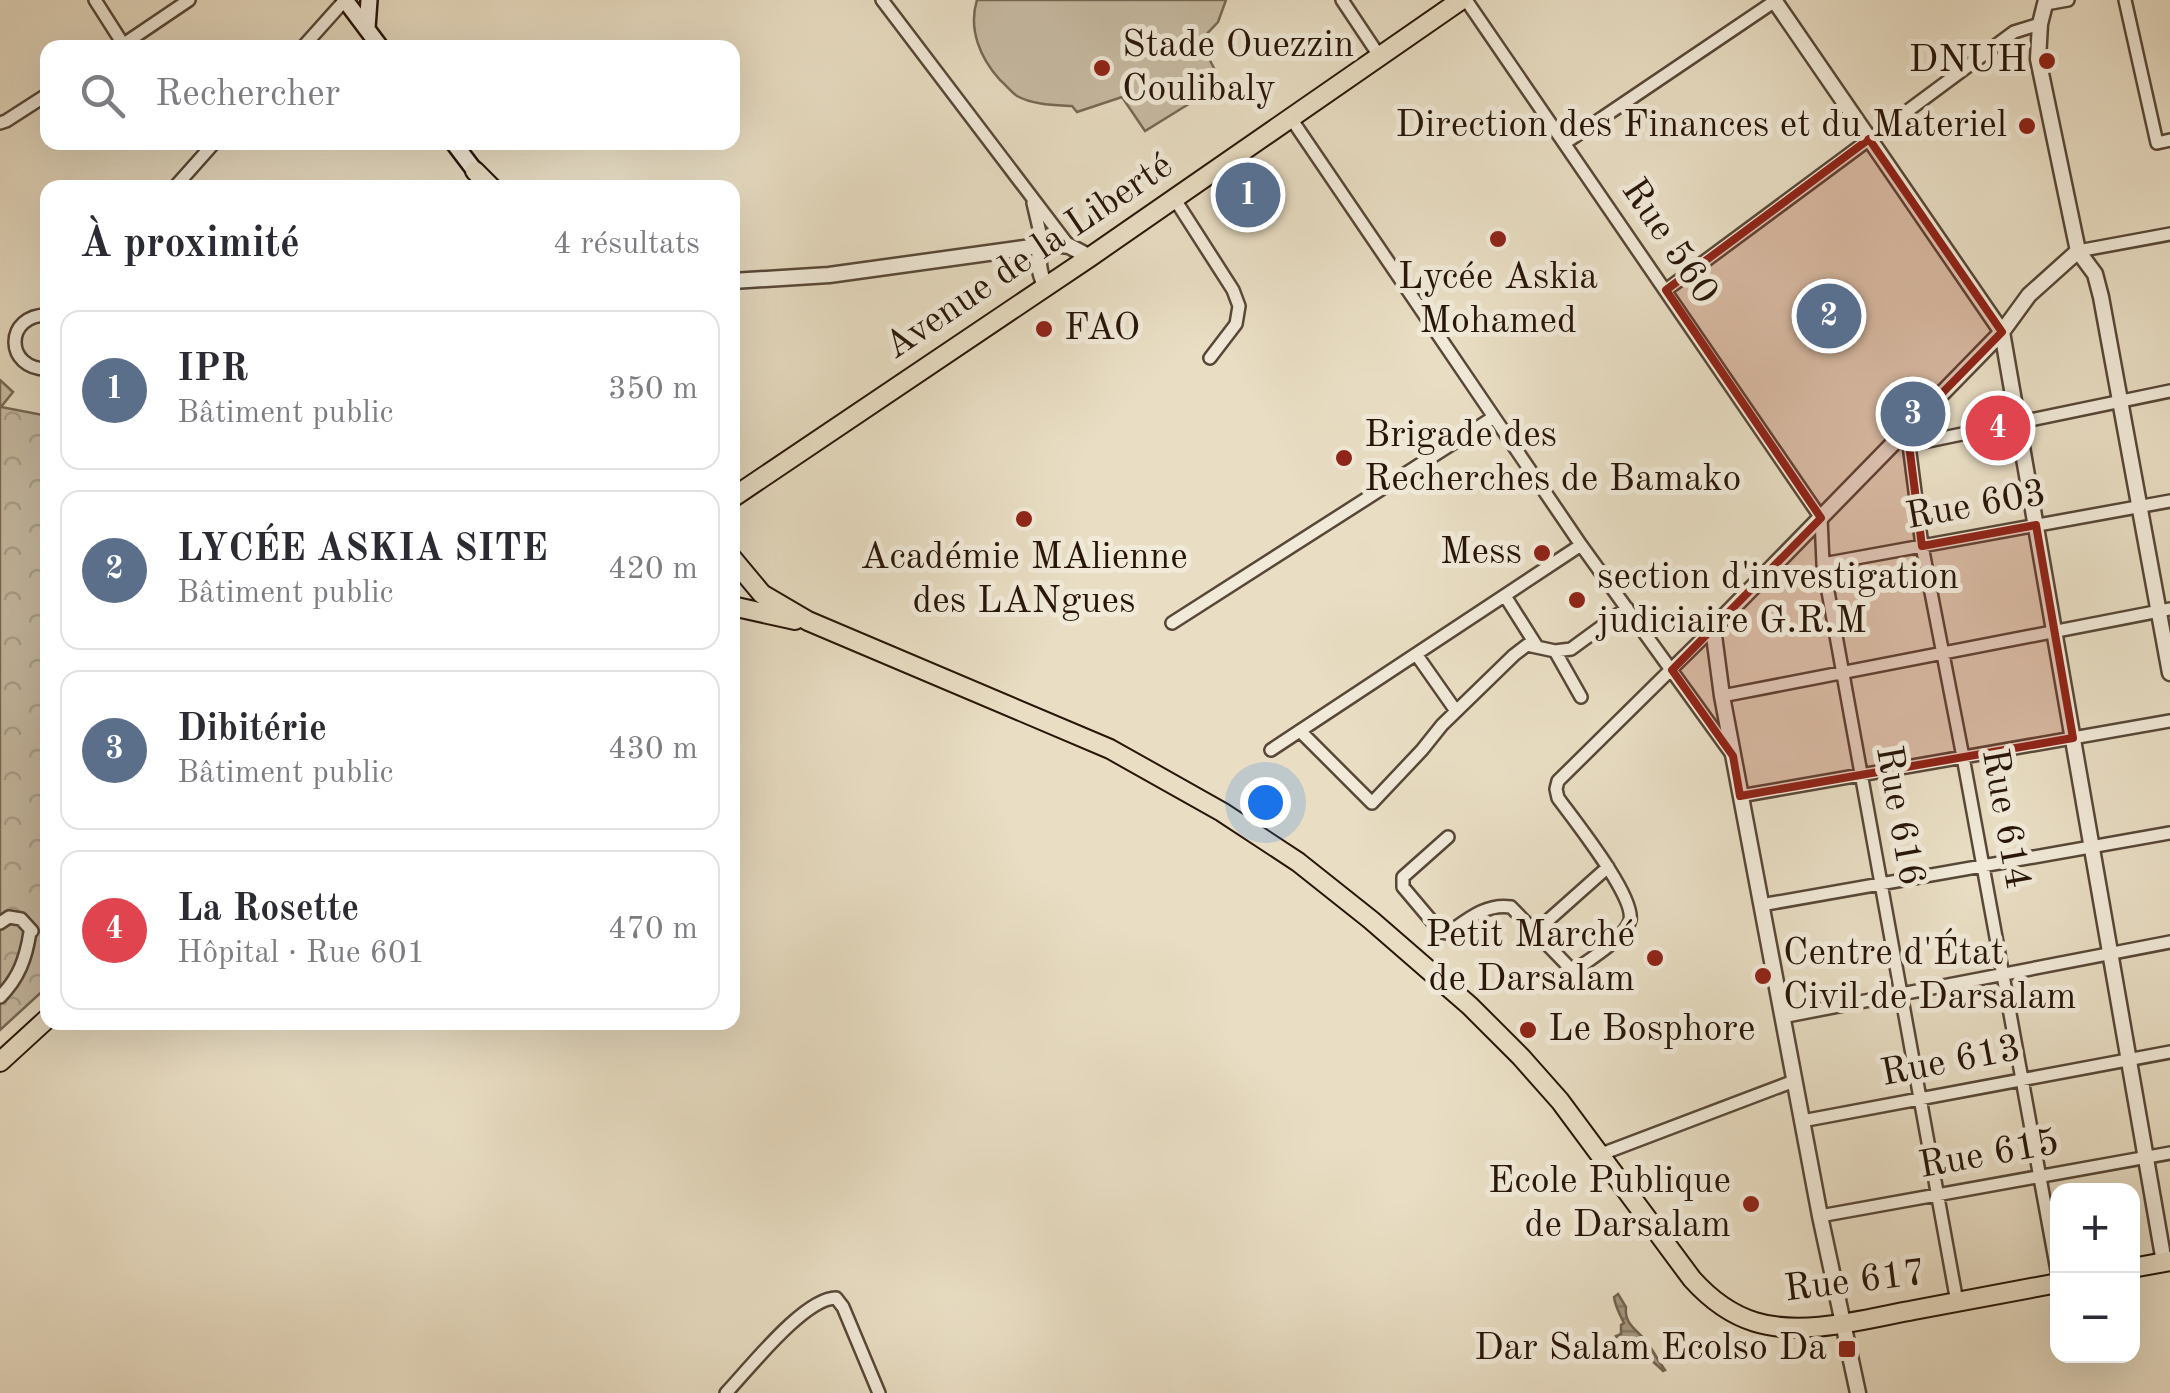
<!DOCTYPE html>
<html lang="fr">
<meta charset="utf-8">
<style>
:root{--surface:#fff;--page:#f2f2f3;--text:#2b2b33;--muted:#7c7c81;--line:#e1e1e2;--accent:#8f2418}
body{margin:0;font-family:"Old Standard TT",serif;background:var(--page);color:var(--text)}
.controls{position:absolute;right:30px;bottom:30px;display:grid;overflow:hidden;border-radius:20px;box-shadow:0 10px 40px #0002}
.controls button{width:90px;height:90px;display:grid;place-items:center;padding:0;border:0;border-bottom:2px solid var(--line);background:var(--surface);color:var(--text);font:50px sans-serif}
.you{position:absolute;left:1265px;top:802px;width:35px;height:35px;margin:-25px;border:8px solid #fff;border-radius:50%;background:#1a73e8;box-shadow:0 0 0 15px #1a73e833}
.badge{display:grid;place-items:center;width:65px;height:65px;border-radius:50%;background:var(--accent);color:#fff;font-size:32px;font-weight:700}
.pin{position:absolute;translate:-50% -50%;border:5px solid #fff;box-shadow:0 2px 10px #0006}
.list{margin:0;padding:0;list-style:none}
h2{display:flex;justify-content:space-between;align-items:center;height:130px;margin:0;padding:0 40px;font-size:42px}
h2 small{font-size:32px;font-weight:400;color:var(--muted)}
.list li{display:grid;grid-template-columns:65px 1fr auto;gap:30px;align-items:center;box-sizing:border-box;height:160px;margin:0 20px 20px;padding:0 20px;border:2px solid var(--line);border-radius:20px}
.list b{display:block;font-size:38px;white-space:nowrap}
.list p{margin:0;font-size:32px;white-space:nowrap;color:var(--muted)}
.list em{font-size:32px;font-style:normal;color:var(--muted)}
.icon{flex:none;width:55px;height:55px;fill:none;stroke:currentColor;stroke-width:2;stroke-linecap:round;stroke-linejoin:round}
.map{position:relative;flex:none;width:2170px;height:1393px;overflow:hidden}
.search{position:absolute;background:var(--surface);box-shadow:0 10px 40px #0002;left:40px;top:40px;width:700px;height:110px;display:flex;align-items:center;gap:25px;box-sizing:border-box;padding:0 35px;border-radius:20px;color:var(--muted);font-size:38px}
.panel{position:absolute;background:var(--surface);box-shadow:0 10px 40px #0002;left:40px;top:180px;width:700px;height:850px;border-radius:20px}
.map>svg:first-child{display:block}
.park{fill:url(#park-crowns);stroke:#786856;stroke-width:2.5}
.pitch{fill:#c8bca4;stroke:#786856;stroke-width:2.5}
.water{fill:url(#water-rules);stroke:#746552;stroke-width:2.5}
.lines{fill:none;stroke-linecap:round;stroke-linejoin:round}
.minor-casing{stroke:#584737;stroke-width:16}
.tertiary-casing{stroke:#584737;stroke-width:19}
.secondary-casing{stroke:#281508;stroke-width:20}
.primary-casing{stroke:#281508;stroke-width:22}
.trunk-casing{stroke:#281508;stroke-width:22}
.minor{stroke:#f1ead9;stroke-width:11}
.tertiary{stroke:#f1ead9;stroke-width:14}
.secondary{stroke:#f1ead9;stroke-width:15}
.primary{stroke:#e9dec4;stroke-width:18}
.trunk{stroke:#e9dec4;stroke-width:18}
.marked{fill:#8f2418;fill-opacity:0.2;stroke:#8f2418;stroke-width:8;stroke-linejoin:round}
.poi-dot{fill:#8f2418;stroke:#f1ead9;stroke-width:4}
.labels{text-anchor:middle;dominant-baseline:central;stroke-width:10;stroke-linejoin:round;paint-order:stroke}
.poi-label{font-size:38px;fill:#281508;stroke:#f1ead9;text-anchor:start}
.street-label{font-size:38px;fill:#281508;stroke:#f1ead9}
</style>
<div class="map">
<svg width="2170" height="1393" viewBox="0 0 2170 1393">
<defs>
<pattern id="park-crowns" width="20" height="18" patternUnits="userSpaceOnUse" patternTransform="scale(2.5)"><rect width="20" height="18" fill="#c8bca4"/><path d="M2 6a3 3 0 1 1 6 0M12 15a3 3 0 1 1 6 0" fill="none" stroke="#aca18c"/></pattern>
<pattern id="water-rules" width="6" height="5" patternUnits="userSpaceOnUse" patternTransform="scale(2.5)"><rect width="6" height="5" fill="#a79a84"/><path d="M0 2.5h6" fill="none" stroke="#887c6a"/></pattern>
</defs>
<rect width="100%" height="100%" fill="#e9dec4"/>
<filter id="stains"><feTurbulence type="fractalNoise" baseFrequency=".002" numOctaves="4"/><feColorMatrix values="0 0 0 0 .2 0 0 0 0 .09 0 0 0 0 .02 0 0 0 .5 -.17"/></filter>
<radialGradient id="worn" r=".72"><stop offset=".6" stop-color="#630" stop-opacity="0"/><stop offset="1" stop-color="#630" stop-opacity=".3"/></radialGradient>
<path class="park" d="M0,380L13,392L1,407L48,416L47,987L0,1030Z"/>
<path class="pitch" d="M977,0H1226L1218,22L1200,41L1217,74L1196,89L1192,102L1145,131L1122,97L1077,112L1072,106C1055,105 1033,105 1017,96C1011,92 1006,85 1000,80C980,58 968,29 977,0Z"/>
<path class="water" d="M1618,1294L1626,1307C1624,1324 1636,1329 1646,1341C1653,1350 1658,1361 1665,1370L1663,1371C1653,1361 1644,1351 1630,1358L1616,1336L1621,1334V1325L1624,1323C1620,1315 1615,1306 1614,1297Z"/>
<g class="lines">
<g class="minor-casing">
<path id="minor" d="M95,0L123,44
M882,0L1069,246
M1342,0L1380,57
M1466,0L1821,518L1823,564L1957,1302
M2125,0L2157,143L2170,140
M2046,4L2068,0
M118,48L189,0
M302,48L345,0
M1290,117L1581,545L1731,753
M0,123L6,121L48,94
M1565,143L1775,1
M174,188L215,142
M1174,198L1233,290L1239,306L1236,324L1210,358
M1033,203L1041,237V246
M2078,251L2170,234
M1666,290L2014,32L2040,24
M48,315C4,314 4,370 48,369
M1898,438L1909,445L1922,546L1963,757L2058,1276
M1909,445L2170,391
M1823,564L2170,501
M1505,596L1536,645
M1172,623L1494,417
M1555,651L1581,697
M1416,654L1456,711
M1722,696L2170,609
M1300,731L1372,803L1422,750L1442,725L1514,655L1527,645L1555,651L1571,649L1627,608
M1271,750L1581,545
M1740,796L2170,721
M1448,837L1403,877V887L1441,932L1448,933C1467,920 1486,903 1511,907L1569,967L1578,968C1592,958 1626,937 1630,920C1635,896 1574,820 1558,798L1556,789L1558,781L1713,628
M1761,905L2170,833
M0,923L9,917L21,919L32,931
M1535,932L1608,867
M0,997C19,978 26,958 30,932L32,931
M1782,1017L2170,942
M1802,1121L2170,1052
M1599,1155L1794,1081
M1820,1216L2170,1153
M726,1393C749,1369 804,1298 836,1298L843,1307L879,1393"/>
</g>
<g class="tertiary-casing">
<path id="tertiary" d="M1774,0L2002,332L2164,1262
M2046,0L2040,24L2038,59L2078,251L2095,274L2101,297L2170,673
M1041,246C1037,262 1039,271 1045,286
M732,281L829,275L1053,244L1069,246L1090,257
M1858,1393L1820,1216L1722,696L1713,628L2002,332L2029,295L2078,251"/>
</g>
<g class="secondary-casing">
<path id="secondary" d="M345,0L381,48
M367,28L369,0
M453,142L475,171"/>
</g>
<g class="primary-casing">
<path id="primary" d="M732,498L1090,257L1461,0"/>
</g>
<g class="trunk-casing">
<path id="trunk" d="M475,171L492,188
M732,558L762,594L808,621L1110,749L1222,812L1298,862L1371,920L1470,1006L1521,1057L1560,1101L1692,1279C1710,1299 1729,1314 1755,1322C1803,1337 1865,1319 1914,1310C1962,1301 2010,1292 2058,1283
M732,606L795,620
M0,1062L48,1018
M2132,1268L2170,1261"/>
</g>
<use href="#minor" class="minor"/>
<use href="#tertiary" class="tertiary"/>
<use href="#secondary" class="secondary"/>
<use href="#primary" class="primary"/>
<use href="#trunk" class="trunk"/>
</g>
<path class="marked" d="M1869,139L2002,332L1907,429L1922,546L2036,525L2073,738L1740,796L1733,756L1672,670L1821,518L1666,290Z"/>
<g class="poi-dot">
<circle cx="2047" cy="61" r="10"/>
<circle cx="1102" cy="68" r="10"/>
<circle cx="2027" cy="126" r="10"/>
<circle cx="1498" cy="239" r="10"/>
<circle cx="1044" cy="329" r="10"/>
<circle cx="1344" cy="458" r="10"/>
<circle cx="1024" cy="519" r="10"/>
<circle cx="1542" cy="553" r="10"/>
<circle cx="1577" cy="600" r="10"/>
<circle cx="1655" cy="958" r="10"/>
<circle cx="1763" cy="976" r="10"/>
<circle cx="1528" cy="1030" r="10"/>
<circle cx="1751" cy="1204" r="10"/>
<rect x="1837" y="1339" width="20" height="20" rx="5"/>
</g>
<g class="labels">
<g class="poi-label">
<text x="1122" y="46">Stade Ouezzin<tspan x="1122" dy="44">Coulibaly</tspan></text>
<text x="2027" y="61" text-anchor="end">DNUH</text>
<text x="2007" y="126" text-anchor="end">Direction des Finances et du Materiel</text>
<text x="1498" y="278" text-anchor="middle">Lycée Askia<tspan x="1498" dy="44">Mohamed</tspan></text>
<text x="1064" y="329">FAO</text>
<text x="1364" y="436">Brigade des<tspan x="1364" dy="44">Recherches de Bamako</tspan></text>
<text x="1522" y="553" text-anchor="end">Mess</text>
<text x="1024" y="558" text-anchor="middle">Académie MAlienne<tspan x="1024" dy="44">des LANgues</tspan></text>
<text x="1597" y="578">section d'investigation<tspan x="1597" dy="44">judiciaire G.R.M</tspan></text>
<text x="1635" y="936" text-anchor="end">Petit Marché<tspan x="1635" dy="44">de Darsalam</tspan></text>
<text x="1783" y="954">Centre d'État<tspan x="1783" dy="44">Civil de Darsalam</tspan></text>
<text x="1548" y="1030">Le Bosphore</text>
<text x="1731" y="1182" text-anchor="end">Ecole Publique<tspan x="1731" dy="44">de Darsalam</tspan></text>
<text x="1827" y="1349" text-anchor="end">Dar Salam Ecolso Da</text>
</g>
<g class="street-label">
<text transform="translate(1669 242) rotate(56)">Rue 560</text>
<text transform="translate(1029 257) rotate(-34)">Avenue de la Liberté</text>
<text transform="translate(1976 506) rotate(-10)">Rue 603</text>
<text transform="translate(1899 816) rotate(80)">Rue 616</text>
<text transform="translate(2005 819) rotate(80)">Rue 614</text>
<text transform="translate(1951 1062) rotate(-11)">Rue 613</text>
<text transform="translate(1989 1155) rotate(-10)">Rue 615</text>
<text transform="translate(1855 1282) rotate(-7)">Rue 617</text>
</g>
</g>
<rect width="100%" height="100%" filter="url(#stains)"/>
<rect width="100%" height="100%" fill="url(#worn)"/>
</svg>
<div class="controls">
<button>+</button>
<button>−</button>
</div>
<div class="you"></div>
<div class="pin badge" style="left:1248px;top:195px;background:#5c6f8a">1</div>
<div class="pin badge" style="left:1829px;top:316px;background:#5c6f8a">2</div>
<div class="pin badge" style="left:1913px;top:414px;background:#5c6f8a">3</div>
<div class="pin badge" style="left:1998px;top:428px;background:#e0444e">4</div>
<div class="search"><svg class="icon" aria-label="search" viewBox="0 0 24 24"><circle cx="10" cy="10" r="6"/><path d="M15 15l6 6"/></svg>Rechercher</div>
<section class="panel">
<h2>À proximité<small>4 résultats</small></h2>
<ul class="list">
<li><span class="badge" style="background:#5c6f8a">1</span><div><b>IPR</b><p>Bâtiment public</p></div><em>350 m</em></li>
<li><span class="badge" style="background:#5c6f8a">2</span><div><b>LYCÉE ASKIA SITE</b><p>Bâtiment public</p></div><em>420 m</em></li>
<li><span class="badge" style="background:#5c6f8a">3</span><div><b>Dibitérie</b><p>Bâtiment public</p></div><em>430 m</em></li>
<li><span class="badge" style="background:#e0444e">4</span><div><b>La Rosette</b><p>Hôpital · Rue 601</p></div><em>470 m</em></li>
</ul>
</section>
</div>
